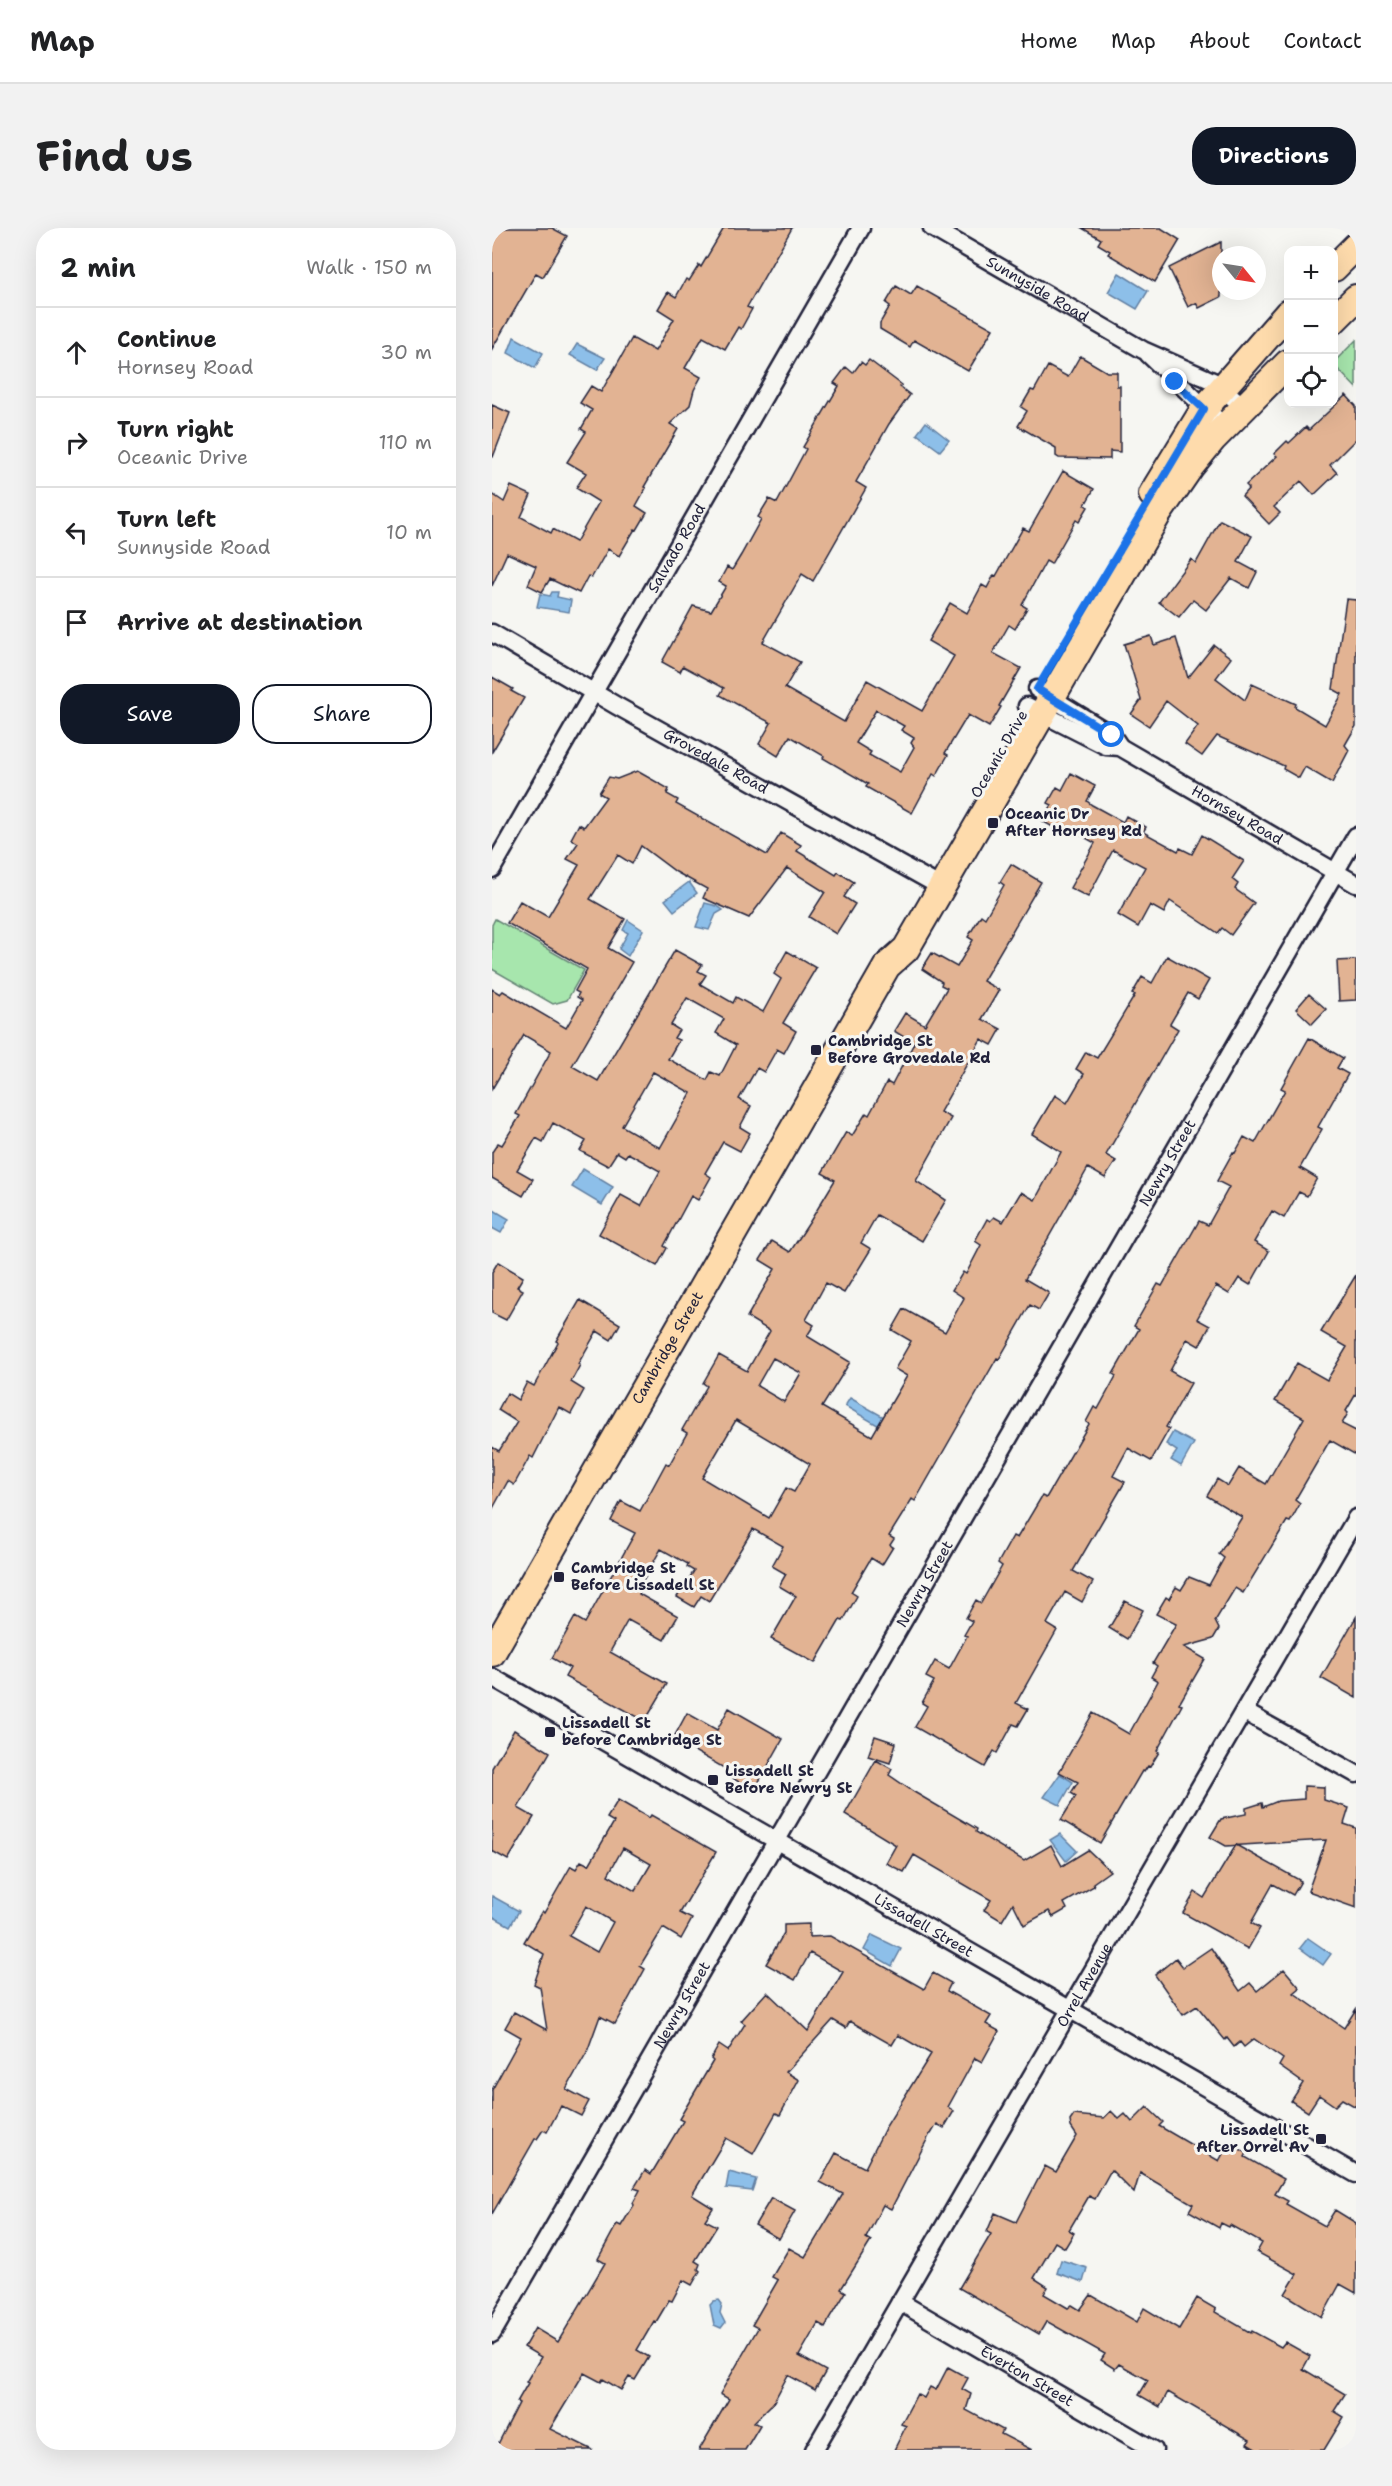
<!DOCTYPE html>
<meta charset="utf-8">
<style>
:root{--surface:#fff;--page:#f2f2f2;--text:#202124;--muted:#757577;--line:#e0e0e0;--accent:#111827}
body{margin:0;font-family:"Shantell Sans",sans-serif;background:var(--page);color:var(--text)}
.controls{position:absolute;right:18px;top:18px;display:grid;overflow:hidden;border-radius:12px;box-shadow:0 6px 24px #0002}
.controls button{width:54px;height:54px;display:grid;place-items:center;padding:0;border:0;border-bottom:2px solid var(--line);background:var(--surface);color:var(--text);font:30px sans-serif}
.compass{position:absolute;left:720px;top:18px;width:54px;height:54px;border-radius:50%;background:var(--surface);box-shadow:0 6px 24px #0002;rotate:120deg}
.stop{position:absolute;width:18px;height:18px;margin:-14px;border:4px solid #1a73e8;border-radius:50%;background:#fff}
.stop.end{background:#1a73e8;border-color:#fff;box-shadow:0 2px 6px #0008}
.list{margin:0;padding:0;list-style:none}
h2{display:flex;justify-content:space-between;align-items:center;height:78px;margin:0;padding:0 24px;font-size:26px}
h2 small{font-size:20px;font-weight:400;color:var(--muted)}
.list li{display:grid;grid-template-columns:39px 1fr auto;gap:18px;align-items:center;box-sizing:border-box;height:90px;padding:0 24px;border-top:2px solid var(--line)}
.list b{display:block;font-size:22px;white-space:nowrap}
.list p{margin:0;font-size:20px;white-space:nowrap;color:var(--muted)}
.list em{font-size:20px;font-style:normal;color:var(--muted)}
.actions{display:flex;gap:12px;padding:18px 24px}
.actions a{flex:1;padding:14px 0;border:2px solid var(--accent);border-radius:24px;text-align:center;font-size:21px;color:var(--accent)}
.actions .main{background:var(--accent);color:#fff}
.icon{flex:none;width:33px;height:33px;fill:none;stroke:currentColor;stroke-width:2;stroke-linecap:round;stroke-linejoin:round}
.map{position:relative;flex:none;width:864px;height:2222px;overflow:hidden;border-radius:24px}
header{display:flex;align-items:center;gap:36px;box-sizing:border-box;height:84px;padding:0 30px;background:var(--surface);border-bottom:2px solid var(--line)}
header strong{font-size:28px}
nav{display:flex;gap:33px;margin-inline-start:auto;font-size:21px}
.intro{display:flex;align-items:center;justify-content:space-between;box-sizing:border-box;height:144px;padding:0 36px}
h1{margin:0;font-size:42px}
.button{padding:15px 27px;border-radius:24px;background:var(--accent);color:#fff;font-size:21px;font-weight:700}
main{display:flex;gap:36px;padding:0 36px}
aside{flex:1;background:var(--surface);border-radius:24px;box-shadow:0 6px 24px #0002}
.map>svg:first-child{display:block}
.green{fill:#a7e6ad;stroke:#648474;stroke-width:1.5}
.water{fill:#8dbfe9;stroke:#6280a3;stroke-width:1.5}
.building{fill:#e2b393;stroke:#22223b;stroke-width:1.5;fill-rule:evenodd}
.lines{fill:none;stroke-linecap:round;stroke-linejoin:round}
.street-casing{stroke:#22223b;stroke-width:21}
.primary-casing{stroke:#22223b;stroke-width:30}
.street{stroke:#f6f6f2;stroke-width:16}
.primary{stroke:#fedbac;stroke-width:26}
.route{stroke:#1a73e8;stroke-width:8}
.poi-dot{fill:#22223b;stroke:#f6f6f2;stroke-width:2}
.labels{text-anchor:middle;dominant-baseline:central;stroke-width:6;stroke-linejoin:round;paint-order:stroke}
.street-label{font-size:15px;fill:#22223b;stroke:#f6f6f2}
.poi-label{font-size:15px;font-weight:bold;fill:#22223b;stroke:#f6f6f2;text-anchor:start}
</style>
<header>
<strong>Map</strong>
<nav><a>Home</a><a>Map</a><a>About</a><a>Contact</a></nav>
</header>
<div class="intro"><h1>Find us</h1><a class="button">Directions</a></div>
<main>
<aside>
<h2>2 min<small>Walk · 150 m</small></h2>
<ul class="list">
<li><svg class="icon" aria-label="ahead" viewBox="0 0 24 24"><path d="M12 20V5M6 11l6-6 6 6"/></svg><div><b>Continue</b><p>Hornsey Road</p></div><em>30 m</em></li>
<li><svg class="icon" aria-label="right" viewBox="0 0 24 24"><path d="M7 20v-9h11M14 6l5 5-5 5"/></svg><div><b>Turn right</b><p>Oceanic Drive</p></div><em>110 m</em></li>
<li><svg class="icon" aria-label="left" viewBox="0 0 24 24"><path d="M17 20v-9H6M10 6l-5 5 5 5"/></svg><div><b>Turn left</b><p>Sunnyside Road</p></div><em>10 m</em></li>
<li><svg class="icon" aria-label="arrive" viewBox="0 0 24 24"><path d="M6 21V4h12l-3 4 3 4H6"/></svg><div><b>Arrive at destination</b></div></li>
</ul>
<div class="actions"><a class="main">Save</a><a>Share</a></div>
</aside>
<div class="map">
<svg width="864" height="2222" viewBox="0 0 864 2222">
<rect width="100%" height="100%" fill="#f6f6f2"/>
<filter id="ink" filterUnits="userSpaceOnUse"><feTurbulence type="fractalNoise" baseFrequency=".0167" numOctaves="2"/><feDisplacementMap in="SourceGraphic" scale="12" xChannelSelector="R" yChannelSelector="G"/><feConvolveMatrix kernelMatrix="1 2 1 2 8 2 1 2 1" color-interpolation-filters="sRGB"/></filter>
<g filter="url(#ink)">
<path class="green" d="M864,112V160L842,137V134Z
M3,691L92,742L75,772L61,776L0,741V697Z"/>
<path class="water" d="M627,45L656,63L645,81L616,64Z
M22,109L51,125L43,140L16,125Z
M85,116L113,130L105,142L78,127Z
M434,194L457,212L448,223L425,206Z
M60,364H66L65,369L79,372L77,384L45,379L48,366L58,368Z
M197,654L205,665L182,683L173,672Z
M213,675L225,678L231,682L224,686L217,702L204,699Z
M136,692L151,702L136,728L127,721L136,705L131,702Z
M91,941L121,959L110,977L80,959Z
M0,981L17,991L9,1005L0,1000Z
M358,1170L399,1193L394,1202L353,1178Z
M681,1204L702,1215L689,1238L679,1232L685,1223L674,1216Z
M568,1546L581,1554L568,1577L552,1569Z
M568,1606L585,1623L574,1633L558,1612Z
M0,1668L27,1683L18,1698L0,1688Z
M380,1707L409,1721L400,1738L372,1722Z
M816,1710L839,1726L831,1737L808,1720Z
M237,1944L264,1951L260,1963L234,1960Z
M569,2032L595,2040L591,2054L565,2045Z
M227,2072L230,2076L228,2085L233,2095L229,2100L222,2097L218,2077L222,2073Z"/>
<path class="building" d="M0,0H60L75,8L51,49L44,45L0,121Z
M232,0H300L255,79L260,81L249,101L246,99L233,121L211,109L193,140L209,149L202,162L198,177L178,196L186,201L152,259L154,260L144,278L155,285L145,302L143,301L127,328L116,321L100,349L96,348L87,365L58,351L50,364L36,357L44,338L15,325L0,358V266L12,274L19,258L39,267L29,289L59,305L61,301L84,314L107,274L84,260L94,245L75,234L94,204L89,201L100,182L88,175L99,158L109,164L140,110L163,123L182,91L166,81L176,64L184,69L194,51L197,53L207,37L209,39Z
M590,0H669L688,12L663,54L616,26L618,23L606,16L609,11Z
M729,14V69L707,80L704,75L696,79L677,40Z
M404,58L419,67L425,58L501,101L476,143L422,112L418,119L388,101V95L398,78L394,75Z
M588,128L615,144H625V158H628V224L618,223V231L567,230L564,228V220L526,198L535,183L529,179L539,162L542,163L556,138L576,149Z
M377,132L410,157L408,159L418,167L397,196L364,254L374,260L321,353L310,346L271,414L308,434L293,460L352,494L375,452L430,483L462,428L436,413L458,375L475,385L490,357L495,360L502,347L504,348L531,300L537,303L571,243L602,261L593,277L596,279L587,294L584,292L559,336L554,333L530,377L535,380L523,401L517,397L501,425L529,440L507,478L509,479L497,499L476,487L453,525L456,527L444,548L441,546L420,585L374,559L376,556L331,530L332,528L298,508L286,528L267,516L279,495L228,467L232,460L191,438L188,444L170,434L201,378L219,383L234,358L227,354L235,339L240,342L249,327L269,291L266,289L277,271L285,275L314,221L311,219L347,158L342,155L354,139L361,145L369,134L373,137ZM384,482L412,498L409,502L422,510L419,515L422,519L408,544L377,527L379,524L364,515Z
M854,167L864,178V211L838,237L845,245L822,267L809,253L782,279L788,285L777,296L750,268L757,260L754,257L785,228L782,226L795,213L797,215L814,199L817,202Z
M0,177L18,185L1,229H0Z
M728,292L760,308L746,334L765,344L757,360L739,350L714,382L701,372L687,389L667,374L699,331L704,335Z
M854,371L864,372V498L853,517L857,522L840,555L813,539L807,550L791,541L792,538L725,508L710,528L693,516L706,498L674,473L657,498L639,486L649,472L632,416L659,408L662,417L684,410L696,450L722,417L739,430L724,450L753,472L760,456L804,476L803,479L833,497L850,466L841,461Z
M0,449L21,461L19,463L32,470L0,524Z
M145,543L177,561L175,566L186,572L184,576L275,627L289,605L309,617L305,623L344,647L346,644L362,654L352,669L363,676L344,706L317,689L333,664L295,640L257,690L211,670L215,661L184,644L149,618L140,636L126,627L98,671L133,691L116,720L140,734L80,838L106,853L183,722L210,737L206,743L214,747L208,756L241,775L244,769L271,784L289,751L282,746L295,723L324,740L291,795L304,803L292,825L285,821L272,844L265,840L247,871L259,878L248,899L258,905L248,923L231,914L213,945L219,949L206,972L199,968L172,1018L175,1020L165,1038L107,1006L129,967L149,978L168,943L136,925L133,929L125,924L116,938L88,923L94,913L61,895L51,914L44,910L25,942L41,951L31,968L0,950V924L6,915L10,917L28,888L24,886L59,823L32,807L0,861V761L8,766L11,763L74,800L90,772L85,769L87,765L83,763L95,741L15,695L28,673L56,689L87,637L75,631L86,615L79,611L87,596L92,599L114,569L107,565L117,549L125,551ZM195,770L232,791L224,805L244,817L228,848L219,844L215,852L176,831L187,812L182,810L187,802L179,797ZM161,844L199,865L168,920L130,898Z
M579,545L603,558L595,573L600,577L631,594L634,588L654,599L651,604L686,623L688,620L700,626L710,607L752,633L740,651L746,656L743,661L762,675L739,707L730,700L726,705L678,673L672,685L658,677L646,699L626,687L653,639L621,622L596,669L578,660L603,615L571,597L568,603L550,593L560,577L556,575L565,559L570,562Z
M519,636L549,654L491,753L507,762L490,791L509,801L500,817L489,811L448,884L459,890L424,953L454,972L430,1013L385,987L369,1015L379,1021L352,1065L334,1055L314,1092L322,1097L315,1108L358,1134L330,1179L380,1208L415,1148L403,1141L419,1113L400,1102L412,1081L453,1104L472,1070L460,1062L471,1044L474,1046L489,1017L483,1013L495,991L498,993L502,989L511,994L529,964L543,972L569,924L540,906L563,867L575,875L592,846L584,841L594,824L605,830L643,767L640,766L650,749L660,755L675,728L717,752L706,771L696,765L678,796L686,801L614,927L624,933L613,950L596,940L533,1051L557,1065L547,1082L538,1077L507,1131L505,1130L423,1273L420,1271L397,1308L402,1311L398,1317L401,1319L390,1337L379,1330L359,1364L365,1368L351,1393L348,1392L323,1435L279,1411L304,1368L287,1358L294,1346L280,1338L291,1318L261,1301L217,1373L209,1368L202,1379L185,1369L202,1343L195,1339L196,1336L169,1321L150,1354L153,1356L147,1366L186,1388L172,1412L136,1392L118,1424L175,1456L153,1493L73,1449L78,1440L60,1430L83,1389L93,1395L143,1305L119,1293L129,1273L148,1283L174,1235L177,1237L195,1205L190,1202L215,1158L211,1155L227,1127L255,1143L278,1103L255,1089L283,1041L268,1032L280,1013L298,1024L317,995L343,952L330,945L354,904L360,908L374,885L377,887L395,854L400,857L422,815L402,803L413,785L433,797L455,760L449,757L450,754L430,741L440,725L465,739L481,712L476,709L489,687L493,690L512,657L508,654ZM281,1130L309,1145L292,1174L265,1158ZM244,1192L318,1236L302,1264L294,1260L277,1290L210,1250Z
M864,732V772L847,773L845,733Z
M817,766L834,781L820,796L804,781Z
M817,810L851,830L845,840L856,846L826,899L830,901L808,940L825,950L815,968L807,964L792,990L780,983L762,1014L777,1023L758,1057L747,1050L737,1066L724,1058L705,1091L718,1098L707,1118L695,1111L678,1143L699,1155L674,1199L677,1201L659,1233L636,1220L621,1248L633,1254L581,1343L601,1354L590,1374L573,1364L555,1396L565,1402L524,1475L536,1481L526,1498L521,1496L505,1525L502,1523L493,1539L423,1499L435,1478L430,1475L442,1453L434,1449L443,1433L457,1441L475,1408L472,1407L480,1393L474,1390L484,1372L489,1375L510,1338L506,1335L521,1308L525,1310L550,1268L554,1270L597,1196L594,1194L602,1179L606,1181L624,1148L621,1146L647,1101L642,1098L666,1056L670,1058L707,993L716,997L737,959L725,953L741,924L743,925L752,909L763,915L793,862L789,860Z
M6,1034L31,1049L25,1059L31,1062L14,1092L0,1085V1044Z
M864,1047V1166L854,1183L856,1185L850,1196L864,1203V1227L838,1212L803,1272L808,1276L798,1294L795,1293L751,1365L743,1360L723,1393L727,1401L721,1411L692,1419L713,1431L687,1476L690,1477L665,1523L667,1524L658,1539L656,1538L652,1544L650,1543L608,1615L569,1592L584,1568L579,1565L586,1554L567,1544L601,1485L637,1506L666,1453L659,1449L665,1438L661,1435L684,1396L664,1386L674,1369L677,1371L684,1359L689,1362L697,1349L717,1357L732,1330L727,1326L750,1289L715,1268L725,1251L736,1258L747,1240L774,1256L812,1190L783,1173L805,1135L835,1152L855,1119L829,1104Z
M88,1072L128,1096L119,1112L105,1103L86,1136L88,1137L79,1154L92,1162L79,1186L67,1179L41,1230L38,1228L22,1257L16,1253L0,1282V1219L7,1223L25,1194L6,1182L15,1165L26,1172L35,1154L42,1158L66,1114L64,1113Z
M633,1373L651,1382L635,1411L617,1400Z
M864,1389V1470L829,1450Z
M237,1480L291,1511L265,1557L255,1551L252,1557L232,1545L234,1541L181,1511L195,1485L225,1502Z
M22,1502L58,1524L26,1580L42,1589L16,1632L0,1623V1540Z
M383,1508L404,1515L398,1535L376,1528Z
M384,1532L400,1541L397,1547L422,1564L485,1601L484,1604L532,1633L559,1617L570,1638L596,1622L618,1643L601,1655L602,1658L572,1675L575,1681L561,1689L557,1683L532,1697L521,1675L510,1693L492,1682L499,1672L422,1627L412,1644L394,1635L404,1617L353,1586Z
M812,1558L832,1559V1572L857,1580L852,1596L864,1600V1680L816,1663L834,1612L734,1618L718,1609L729,1591L754,1586V1580L770,1575L771,1579L786,1573L812,1571Z
M126,1572L157,1590L159,1587L224,1624L188,1685L200,1691L189,1711L171,1700L148,1738L153,1741L123,1796L108,1788L95,1824L74,1861L97,1873L89,1888L69,1878L55,1904L51,1902L45,1911H43L0,1986V1862L29,1809L13,1800L22,1784L55,1802L48,1759L42,1756L52,1726L32,1714L50,1683L52,1685L79,1638L84,1641L89,1633L97,1637L122,1594L115,1590ZM131,1620L159,1636L143,1663L116,1647ZM94,1678L121,1694L105,1724L77,1708Z
M744,1617L809,1653L801,1667L781,1656L759,1695L768,1700L756,1721L691,1685L703,1664L712,1670Z
M317,1696V1709L338,1708L432,1761L441,1745L459,1755L455,1763L499,1788L494,1796L507,1803L490,1834L483,1830L456,1879L462,1883L452,1900L445,1896L439,1906H438L399,1981L391,1977L374,2010L379,2013L349,2061L354,2064L333,2099L326,2095L307,2128L334,2143L323,2162L296,2147L281,2175L262,2194L268,2197L253,2222H207L237,2171L228,2166L266,2100L260,2097L286,2052L280,2049L297,2020L313,2029L351,1966L328,1954L344,1925L373,1940L393,1900L439,1826L406,1807L400,1817L358,1793L354,1800L341,1792L294,1844L307,1852L288,1887L284,1885L261,1926L234,1910L200,1967L221,1980L213,1992L225,1998L203,2033L208,2036L206,2041L208,2043L200,2057L191,2052L180,2073L177,2072L164,2094L162,2093L145,2122L157,2129L143,2152L137,2149L129,2162L111,2151L109,2154L92,2145L58,2201L101,2222H3L27,2175L25,2174L36,2155L34,2154L49,2129L32,2119L43,2100L66,2114L113,2035L106,2031L125,1996L129,1998L142,1977L141,1975L148,1962L142,1960L153,1942L159,1946L161,1943L191,1893L187,1891L221,1833L219,1831L227,1817L236,1823L253,1796L249,1793L275,1764L316,1803L351,1744L318,1725L303,1752L274,1736L292,1705V1697Z
M719,1720L748,1763L758,1755L765,1763L792,1741L808,1760L802,1765L852,1800L864,1781V1879L850,1871L843,1878L827,1867L816,1884L799,1873L811,1855L787,1838L791,1831L762,1811L752,1819L748,1814L742,1819L735,1810L733,1812L705,1778L691,1787L663,1747L684,1730L691,1739Z
M655,1879L671,1894L667,1898L727,1933L737,1915L755,1925L753,1929L792,1951L783,1966L796,1973L794,1976L833,1998L843,1982L864,1995V2065L848,2056L830,2089L793,2066L805,2046L765,2024L770,2015L738,1997L737,1999L729,1995L727,2000L697,1983L701,1976L648,1945L642,1965L619,1942L603,1971L597,1968L577,2002L582,2005L573,2020L563,2014L542,2050L556,2059L552,2066L576,2080L580,2077L588,2082L599,2067L645,2094L652,2080L687,2101L705,2070L724,2081L723,2084L759,2105L760,2103L789,2119L793,2114L818,2128L811,2141L853,2166L842,2183L852,2189L832,2222H765L755,2216L758,2212L676,2164L668,2179L647,2167L656,2152L627,2136L623,2141L609,2132L613,2126L556,2094H554L547,2106L467,2060L499,2006L495,2004L503,1985L524,1994L553,1938L564,1944L585,1908L579,1899L578,1893L582,1887L612,1890L619,1883L627,1891L633,1886L640,1894Z
M279,1970L303,1983L287,2011L263,1997Z
M456,2139L476,2150L470,2161L479,2166L474,2182L511,2202L509,2206L540,2222H402L414,2198L409,2196L425,2166L432,2170L438,2159L444,2162Z"/>
<g class="lines">
<g class="street-casing">
<g id="street">
<path id="s1" d="M440,0L651,122L721,153L751,178"/>
<path d="M656,126L733,199"/>
<path id="s2" d="M0,405L125,478L449,659"/>
<path d="M545,461L620,507L628,519"/>
<path id="s3" d="M535,478L614,518L628,519L864,656"/>
<path id="s4" d="M0,641L369,0"/>
<path id="s5" d="M0,1449L864,1946"/>
<path d="M753,1484L864,1546"/>
<path id="s6" d="M408,2074L662,2222"/>
<path id="s7" d="M0,2106L864,608"/>
<path id="s8" d="M322,2222L864,1290"/>
</g>
</g>
<g class="primary-casing">
<g id="primary">
<path d="M842,40L864,18"/>
<path d="M842,92L864,70"/>
<path d="M660,266L712,181L796,85"/>
<path id="s9" d="M0,1425L395,738L414,721L666,286L699,238L721,211L796,135"/>
</g>
</g>
<use href="#street" class="street"/>
<use href="#primary" class="primary"/>
</g>
</g>
<g class="lines" filter="url(#ink)">
<path class="route" d="M620,507L545,461L712,181L683,154"/>
</g>
<g class="poi-dot">
<rect x="495" y="589" width="12" height="12" rx="3"/>
<rect x="318" y="816" width="12" height="12" rx="3"/>
<rect x="61" y="1343" width="12" height="12" rx="3"/>
<rect x="52" y="1498" width="12" height="12" rx="3"/>
<rect x="215" y="1546" width="12" height="12" rx="3"/>
<rect x="823" y="1905" width="12" height="12" rx="3"/>
</g>
<g class="labels">
<g class="street-label">
<text stroke="none"><textPath href="#s1" startOffset="122">Sunnyside Road</textPath></text>
<text stroke="none"><textPath href="#s4" startOffset="370">Salvado Road</textPath></text>
<text transform="translate(507 526) rotate(-60)">Oceanic Drive</text>
<text stroke="none"><textPath href="#s2" startOffset="258">Grovedale Road</textPath></text>
<text stroke="none"><textPath href="#s3" startOffset="238">Hornsey Road</textPath></text>
<text stroke="none"><textPath href="#s7" startOffset="1352">Newry Street</textPath></text>
<text stroke="none"><textPath href="#s9" startOffset="352">Cambridge Street</textPath></text>
<text stroke="none"><textPath href="#s7" startOffset="866">Newry Street</textPath></text>
<text stroke="none"><textPath href="#s5" startOffset="498">Lissadell Street</textPath></text>
<text stroke="none"><textPath href="#s8" startOffset="538">Orrel Avenue</textPath></text>
<text stroke="none"><textPath href="#s7" startOffset="380">Newry Street</textPath></text>
<text stroke="none"><textPath href="#s6" startOffset="147">Everton Street</textPath></text>
</g>
<g class="poi-label">
<text x="513" y="586">Oceanic Dr<tspan x="513" dy="17">After Hornsey Rd</tspan></text>
<text x="336" y="813">Cambridge St<tspan x="336" dy="17">Before Grovedale Rd</tspan></text>
<text x="79" y="1340">Cambridge St<tspan x="79" dy="17">Before Lissadell St</tspan></text>
<text x="70" y="1495">Lissadell St<tspan x="70" dy="17">before Cambridge St</tspan></text>
<text x="233" y="1543">Lissadell St<tspan x="233" dy="17">Before Newry St</tspan></text>
<text x="817" y="1902" text-anchor="end">Lissadell St<tspan x="817" dy="17">After Orrel Av</tspan></text>
</g>
</g>
</svg>
<div class="controls">
<button>+</button>
<button>−</button>
<button><svg class="icon" aria-label="locate" viewBox="0 0 24 24"><circle cx="12" cy="12" r="6"/><path d="M12 2v4M12 18v4M2 12h4M18 12h4"/></svg></button>
</div>
<svg class="compass" viewBox="-18 -18 36 36"><path d="M0-13l5 13h-10z" fill="#e53935"/><path d="M0 13l5-13h-10z" fill="#757577"/></svg>
<div class="stop" style="left:620px;top:507px"></div>
<div class="stop end" style="left:683px;top:154px"></div>
</div>
</main>
